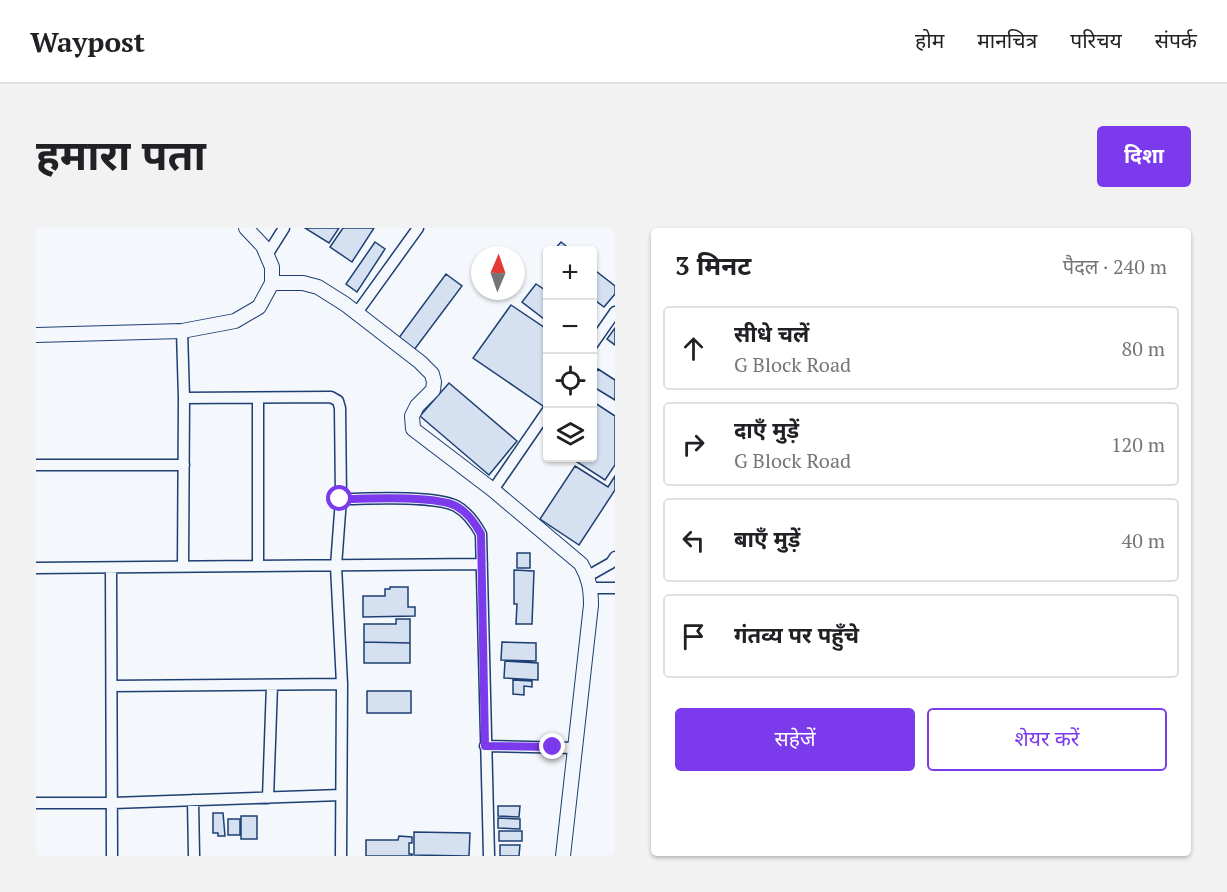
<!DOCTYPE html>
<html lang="hi">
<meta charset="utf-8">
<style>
:root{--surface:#fff;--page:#f2f2f2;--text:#202124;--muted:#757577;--line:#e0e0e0;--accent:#7c3aed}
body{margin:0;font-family:"PT Serif","Noto Sans Devanagari",serif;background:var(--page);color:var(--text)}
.controls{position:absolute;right:18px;top:18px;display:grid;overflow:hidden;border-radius:6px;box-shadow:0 2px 4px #0004}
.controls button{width:54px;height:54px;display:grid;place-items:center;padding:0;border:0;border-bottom:2px solid var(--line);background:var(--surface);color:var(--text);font:30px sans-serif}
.compass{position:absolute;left:435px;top:18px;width:54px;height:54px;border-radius:50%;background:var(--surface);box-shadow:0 2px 4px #0004;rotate:2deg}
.stop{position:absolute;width:18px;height:18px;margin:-14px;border:4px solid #7c3aed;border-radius:50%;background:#fff}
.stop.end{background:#7c3aed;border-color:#fff;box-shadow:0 2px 6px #0008}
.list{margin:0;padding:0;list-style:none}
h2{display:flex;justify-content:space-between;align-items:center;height:78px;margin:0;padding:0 24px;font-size:26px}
h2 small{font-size:20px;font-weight:400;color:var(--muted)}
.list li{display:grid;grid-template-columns:39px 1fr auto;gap:18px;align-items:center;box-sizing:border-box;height:84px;margin:0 12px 12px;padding:0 12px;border:2px solid var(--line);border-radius:6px}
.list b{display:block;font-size:22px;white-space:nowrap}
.list p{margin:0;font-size:20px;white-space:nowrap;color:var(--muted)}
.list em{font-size:20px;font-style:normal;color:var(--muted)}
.actions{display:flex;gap:12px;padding:18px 24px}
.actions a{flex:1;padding:14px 0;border:2px solid var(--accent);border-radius:6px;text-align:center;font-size:21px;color:var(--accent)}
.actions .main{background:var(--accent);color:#fff}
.icon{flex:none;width:33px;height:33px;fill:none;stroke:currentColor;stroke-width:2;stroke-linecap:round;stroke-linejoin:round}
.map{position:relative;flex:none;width:579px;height:628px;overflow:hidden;border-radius:6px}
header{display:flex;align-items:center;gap:36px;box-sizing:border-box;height:84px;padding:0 30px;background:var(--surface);border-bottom:2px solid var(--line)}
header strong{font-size:28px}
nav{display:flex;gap:33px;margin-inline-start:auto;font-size:21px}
.intro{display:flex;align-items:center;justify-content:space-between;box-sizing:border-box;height:144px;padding:0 36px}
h1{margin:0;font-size:42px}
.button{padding:15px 27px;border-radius:6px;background:var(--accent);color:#fff;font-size:21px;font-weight:700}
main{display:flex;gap:36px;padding:0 36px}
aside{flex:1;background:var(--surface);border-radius:6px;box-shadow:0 2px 4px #0004}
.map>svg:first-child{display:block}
.building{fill:#d5e0f0;stroke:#1d3f73;stroke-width:1.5}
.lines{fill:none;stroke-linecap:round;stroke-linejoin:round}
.minor-casing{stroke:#1d3f73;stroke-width:13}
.tertiary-casing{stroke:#1d3f73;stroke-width:16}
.minor{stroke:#f4f7fb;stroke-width:10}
.tertiary{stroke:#f4f7fb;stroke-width:14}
.route{stroke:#7c3aed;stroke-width:8}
</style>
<header>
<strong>Waypost</strong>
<nav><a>होम</a><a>मानचित्र</a><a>परिचय</a><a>संपर्क</a></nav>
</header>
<div class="intro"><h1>हमारा पता</h1><a class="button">दिशा</a></div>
<main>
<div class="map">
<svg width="579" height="628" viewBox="0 0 579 628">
<rect width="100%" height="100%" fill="#f4f7fb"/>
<path class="building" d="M269,0H303L293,15Z
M307,0H338L316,34L294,19Z
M339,14L349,21L321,64L310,56Z
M525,14L535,22H518Z
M556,40L579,58V66L568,79L556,70Z
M410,46L426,58L378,122L362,111Z
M500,56L512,64V94L486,74Z
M475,77L512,102V172L507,178L437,130Z
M579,100V117L571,111Z
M562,141L579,152V172L556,158V150Z
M413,155L481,213L453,247L384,188Z
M556,173L579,188V237L569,252L535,230H556Z
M539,238L572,259L579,248V262L543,317L504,291Z
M481,325H494V340H481Z
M478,342L498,343L496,396H480L481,376H478Z
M354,359H372V379H379V388L327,389V368H349V361H354Z
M360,391H374V415L328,414V396H360Z
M328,414L374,415V435H328Z
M466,414L500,415V433L465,432Z
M469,433L502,435V452L468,450Z
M477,452L496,453V459L488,458V467L477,466Z
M331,463H375V485H331Z
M462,578H484L483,589L462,588Z
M177,585H187L189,608H182V605H177Z
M205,588H221V611H205Z
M462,590L484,591V601L462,600Z
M192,591H204V607H192Z
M463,603H486V613H463Z
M378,604L434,605L433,628L378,627Z
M363,608L376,609V615H373V626H376V628H330V612H362Z
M464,617H484L483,628H464Z"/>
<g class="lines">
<g class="minor-casing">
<path id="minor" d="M231,27L248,0
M320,86L382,0
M146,103L148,170L147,338
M556,117L579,84
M148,170L295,169L302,173L304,180L305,271L300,338L306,456L305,628
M222,170V338
M0,237H148
M457,262L512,182
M305,271C332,271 398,267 420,278C431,284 439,295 445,306L453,628
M0,340L446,336
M75,341L76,628
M552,348L575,335L579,329
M555,360H579
M76,458L306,456
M449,518L538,520
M232,570L236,457
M157,572L158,628
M0,575H77L305,567"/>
</g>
<g class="tertiary-casing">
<path id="tertiary" d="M236,55H267L282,59L309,76L384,134L396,146L398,154L397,162L381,178L376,188L377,201L457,262L545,336C553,350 555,361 555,377L527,628
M0,107L146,103L199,93L223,79L236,55V39L227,18L210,0"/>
</g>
<use href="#minor" class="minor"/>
<use href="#tertiary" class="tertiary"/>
</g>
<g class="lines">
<path class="route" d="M304,271C332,271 398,267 420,278C431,284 439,295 445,306L449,518L517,519"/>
</g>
</svg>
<div class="controls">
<button>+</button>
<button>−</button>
<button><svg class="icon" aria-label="locate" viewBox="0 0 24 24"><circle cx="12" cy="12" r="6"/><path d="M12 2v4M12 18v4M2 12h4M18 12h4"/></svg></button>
<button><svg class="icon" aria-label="layers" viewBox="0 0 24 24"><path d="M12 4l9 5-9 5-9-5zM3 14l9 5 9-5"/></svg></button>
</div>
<svg class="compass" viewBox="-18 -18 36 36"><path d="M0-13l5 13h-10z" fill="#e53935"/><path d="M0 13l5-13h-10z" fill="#757577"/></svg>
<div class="stop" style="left:304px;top:271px"></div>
<div class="stop end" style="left:517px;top:519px"></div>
</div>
<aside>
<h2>3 मिनट<small>पैदल · 240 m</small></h2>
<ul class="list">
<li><svg class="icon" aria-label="ahead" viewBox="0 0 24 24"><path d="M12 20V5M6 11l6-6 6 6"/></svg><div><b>सीधे चलें</b><p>G Block Road</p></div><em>80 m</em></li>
<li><svg class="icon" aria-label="right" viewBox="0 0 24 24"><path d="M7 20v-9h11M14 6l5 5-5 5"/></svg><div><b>दाएँ मुड़ें</b><p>G Block Road</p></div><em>120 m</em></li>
<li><svg class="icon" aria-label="left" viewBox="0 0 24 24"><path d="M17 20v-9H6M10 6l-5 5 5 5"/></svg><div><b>बाएँ मुड़ें</b></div><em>40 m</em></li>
<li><svg class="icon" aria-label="arrive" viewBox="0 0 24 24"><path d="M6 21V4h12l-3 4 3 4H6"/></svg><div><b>गंतव्य पर पहुँचे</b></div></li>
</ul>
<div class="actions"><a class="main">सहेजें</a><a>शेयर करें</a></div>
</aside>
</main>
